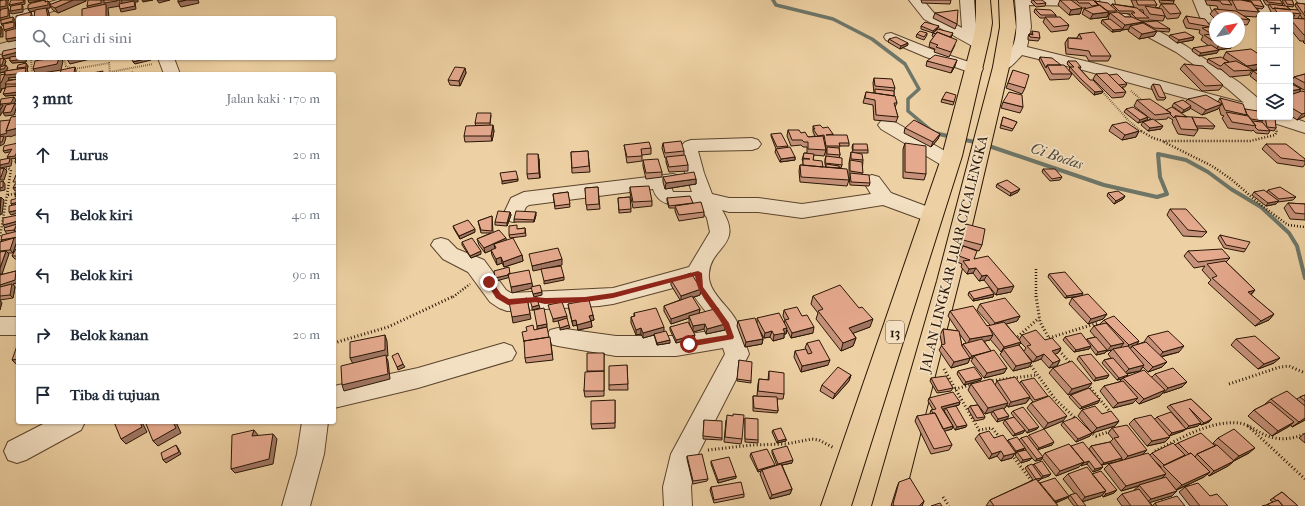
<!DOCTYPE html>
<html lang="id">
<meta charset="utf-8">
<style>
:root{--surface:#fff;--page:#f6f6f7;--text:#1f2937;--muted:#747a83;--line:#e0e1e3}
body{margin:0;font-family:"IM FELL French Canon",serif;background:var(--page);color:var(--text)}
.controls{position:absolute;right:12px;top:12px;display:grid;overflow:hidden;border-radius:4px;box-shadow:0 1px 3px #0004}
.controls button{width:36px;height:36px;display:grid;place-items:center;padding:0;border:0;border-bottom:1px solid var(--line);background:var(--surface);color:var(--text);font:20px sans-serif}
.compass{position:absolute;left:1209px;top:12px;width:36px;height:36px;border-radius:50%;background:var(--surface);box-shadow:0 1px 3px #0004;rotate:57deg}
.stop{position:absolute;width:12px;height:12px;margin:-9px;border:3px solid #8f2418;border-radius:50%;background:#fff}
.stop.end{background:#8f2418;border-color:#fff;box-shadow:0 1px 4px #0008}
.list{margin:0;padding:0;list-style:none}
h2{display:flex;justify-content:space-between;align-items:center;height:52px;margin:0;padding:0 16px;font-size:17px}
h2 small{font-size:13px;font-weight:400;color:var(--muted)}
.list li{display:grid;grid-template-columns:26px 1fr auto;gap:12px;align-items:center;box-sizing:border-box;height:60px;padding:0 16px;border-top:1px solid var(--line)}
.list b{display:block;font-size:15px;white-space:nowrap}
.list em{font-size:13px;font-style:normal;color:var(--muted)}
.icon{flex:none;width:22px;height:22px;fill:none;stroke:currentColor;stroke-width:2;stroke-linecap:round;stroke-linejoin:round}
.map{position:relative;flex:none;width:1305px;height:506px;overflow:hidden}
.search{position:absolute;background:var(--surface);box-shadow:0 1px 3px #0004;left:16px;top:16px;width:320px;height:44px;display:flex;align-items:center;gap:10px;box-sizing:border-box;padding:0 14px;border-radius:4px;color:var(--muted);font-size:15px}
.panel{position:absolute;background:var(--surface);box-shadow:0 1px 3px #0004;left:16px;top:72px;width:320px;height:352px;border-radius:4px}
.map>svg:first-child{display:block}
.lines{fill:none;stroke-linecap:round;stroke-linejoin:round}
.stream-far1{stroke:#6d7669;stroke-width:3.5}
.stream{stroke:#6d7669;stroke-width:4}
.minor-casing{stroke:#5b442c;stroke-width:2}
.highway-casing{stroke:#2a1604;stroke-width:2}
.path-far2{stroke:#2a1604;stroke-width:2;stroke-dasharray:0.5 1.5;stroke-linecap:butt}
.path-far1{stroke:#2a1604;stroke-width:2.5;stroke-dasharray:1 2;stroke-linecap:butt}
.path{stroke:#2a1604;stroke-width:3;stroke-dasharray:1 2.5;stroke-linecap:butt}
.minor{fill:#f3e0c3;fill-rule:evenodd}
.highway{fill:#edd0a3;fill-rule:evenodd}
.wall{fill:#c5917a;stroke:#2a1604;fill-rule:evenodd}
.shaded-wall{fill:#a07663;stroke:#2a1604}
.building{fill:#e5a98e;stroke:#2a1604}
.route{fill:#8f2418}
.labels{text-anchor:middle;dominant-baseline:central;stroke-width:3.5;stroke-linejoin:round;paint-order:stroke}
.shield{fill:#f3e0c3;stroke:#66533d;stroke-width:1}
.shield-label{font-size:13px;font-weight:bold;fill:#2a1604}
.street-label{font-size:14px;fill:#2a1604;stroke:#f3e0c3}
.water-label{font-size:15px;font-style:italic;fill:#4c4637;stroke:#f3e0c3}
</style>
<div class="map">
<svg width="1305" height="506" viewBox="0 0 1305 506">
<rect width="100%" height="100%" fill="#edd0a3"/>
<filter id="stains"><feTurbulence type="fractalNoise" baseFrequency=".005" numOctaves="4"/><feColorMatrix values="0 0 0 0 .2 0 0 0 0 .09 0 0 0 0 .02 0 0 0 .5 -.17"/></filter>
<radialGradient id="worn" r=".72"><stop offset=".6" stop-color="#630" stop-opacity="0"/><stop offset="1" stop-color="#630" stop-opacity=".3"/></radialGradient>
<g class="lines">
<path class="stream-far1" d="M773,0L776,5L833,19L872,39L905,64L919,89L908,99V111L933,132"/>
<path class="stream" d="M932,131L935,133L952,137
M961,139L979,143
M986,145L1104,185L1157,197L1167,194L1160,177L1158,154L1186,160L1208,172L1231,189L1261,207L1289,233L1297,246L1305,278"/>
<g class="minor-casing">
<path id="minor" d="M57,0H77L75,3C56,10 38,18 18,18V21L0,26V17Z
M909,0H923L934,13L962,28L960,0H974L977,37L984,41L987,44L984,47L979,49L974,47L924,19Z
M1015,0H1094L1095,2L1093,5L1088,6L1029,5L1031,27L1027,47L1093,63L1244,103L1228,89L1176,52L1113,18L1103,8L1100,0H1114L1115,4L1123,12L1186,46L1240,83L1260,100V117H1265L1260,118L1254,117L1083,70L1022,55C1014,63 1008,73 995,70L993,67C998,60 1006,56 1011,49C1019,39 1016,13 1015,0Z
M1193,0H1207L1214,19L1212,22L1207,23L1202,22Z
M1253,0H1267L1276,15H1262Z
M1296,0H1305V6L1300,5Z
M891,33L936,51L981,66L983,69L981,72L975,74L926,57L886,40L884,37L886,34Z
M18,39V49L0,54V44Z
M158,58H174L180,74H164Z
M1265,117H1290L1305,122V133L1268,121Z
M887,120L893,121L957,158L959,162L957,166L950,168L943,166L881,129L878,125L881,121Z
M752,138L758,140L761,144L758,148L752,150L698,151L704,173L712,194L729,198H758L802,204L871,194L863,181L865,177L872,175L879,177L891,193L939,211L942,216L939,221L932,223L883,205L802,218L758,212H729L722,210C744,245 711,246 709,273C707,292 728,305 736,320C742,331 745,342 749,354L697,456L691,487L692,506H664L663,487L671,454L725,354L723,348L676,356H616L558,346L550,344L546,337L550,330L558,328L616,336H676L717,330C711,313 694,302 688,284L613,304L599,306L507,311L499,308L490,302L468,272L443,259L431,245L434,240L441,238L448,240L457,249L484,260L506,290L511,293L613,288L689,267L710,232L707,218L698,204C680,204 660,210 653,189L529,205L526,207L520,220L513,222L506,220L503,215L511,198L524,192L673,174L680,176L682,180L680,184L671,186L673,192H692L683,167L679,148L685,142L691,140Z
M0,317H18V335H0Z
M504,343L512,346L516,353L512,360L418,388L334,408V386L418,368Z
M47,422H85L81,430L26,460L17,463L8,460L4,451L8,442Z
M302,422H328L324,454L310,506H282L297,454Z
M1157,458L1167,462L1196,496L1200,506H1168L1147,480L1143,471L1147,462Z"/>
</g>
<g class="highway-casing">
<path id="highway" d="M976,0H990L992,23L990,35L962,156L851,506H821L942,156L974,35L976,23Z
M999,0H1013L1016,27L1009,67L959,281L902,506H872L937,281L993,67L1000,27Z"/>
</g>
<path class="path-far2" d="M31,58L32,74
M64,58L66,66L74,69L109,63L110,74
M110,72L153,64
M1100,89L1128,120L1142,132
M1131,91L1143,101
M18,109L14,118L18,119
M1276,132L1277,130"/>
<path class="path-far1" d="M1141,131L1153,138L1163,141H1250L1275,135L1277,131
M1164,142L1212,166L1231,179L1261,205L1288,225L1305,227
M0,170L8,168L11,170L0,237
M8,195L18,193
M453,297L470,284
M1036,297V268"/>
<path class="path" d="M1036,296L1040,322L1050,340
M1049,338L1098,323
M1015,339L1039,318
M334,343L388,327L454,296
M1057,348L1071,364
M1029,363L1055,399L1076,419
M944,369L979,430L992,428L1001,439
M989,381L1037,375
M1229,384L1280,367L1289,366L1305,373
M1088,385L1112,414
M955,389L974,384
M1248,426L1305,479
M1090,432L1096,436L1111,431
M708,450L752,445L786,444L812,439L819,440L834,448
M1155,451C1180,439 1210,420 1239,423C1247,424 1254,429 1261,433C1276,441 1290,440 1305,434
M1012,455L1033,483
M943,497L949,506"/>
<use href="#minor" class="minor"/>
<use href="#highway" class="highway"/>
</g>
<path class="wall" d="M45,0V1L50,3V5L62,0H86V1L58,13L53,10L50,6V8H47L48,10L50,18H56H34L35,11L30,12L28,9Z
M921,0H951L950,4L922,3Z
M1032,0L1046,3L1045,6L1036,7L1031,2Z
M1060,0H1093L1095,2V1L1111,6L1112,4L1134,7L1131,0H1154L1157,5L1155,7L1159,8L1161,4L1181,13L1178,18L1167,19L1165,16L1163,21L1149,20L1148,21H1140L1142,23L1143,22L1170,29L1169,32L1157,31L1154,36L1139,39L1128,31L1129,29L1122,30L1121,31L1112,32L1101,23L1102,20L1109,19L1108,18L1110,13H1109L1107,17L1090,19L1082,14L1084,9L1086,8H1081L1080,14L1069,15L1058,5ZM1139,10H1143V11L1144,14ZM1119,13L1130,14V16L1131,17H1125Z
M1159,0H1174V1L1173,4L1160,3Z
M1205,0H1228L1229,2L1230,0H1260L1264,7L1262,9L1256,8L1259,12L1256,17L1243,16L1250,20L1247,25L1239,24V18H1215V19L1210,14L1214,9H1218L1217,6L1207,5Z
M1263,0H1280L1283,4L1282,5L1285,6L1282,0H1292L1294,5L1293,7L1287,6L1290,10H1298L1295,6L1296,3L1305,4V44L1303,42L1304,41H1300L1291,30H1290V15H1272L1270,13L1271,12L1268,6L1269,5H1266ZM1300,15L1302,18L1304,19L1298,18Z
M1035,9L1056,15V17L1069,25L1067,30L1051,32L1043,22L1045,18H1040L1034,12Z
M935,13L957,24L955,29L933,18Z
M1186,16L1211,27L1210,28L1231,48L1218,50L1217,53L1199,56L1192,51L1193,48L1209,46L1201,40L1203,36L1199,33L1200,30L1186,28L1183,21Z
M921,26H939L933,33L921,29Z
M1032,31L1040,38L1038,41L1028,40V37L1029,34H1032Z
M927,33V35L924,40L916,37L917,34Z
M933,33H953L952,36L951,37L955,45L949,57L934,52L935,49L929,47L930,42L934,37L932,36Z
M1079,34L1111,56L1108,61H1089L1086,56L1066,54L1065,43L1068,38H1077Z
M1170,35L1194,37L1193,40L1177,43L1169,37Z
M889,39L908,45L900,49L888,42Z
M1226,52L1260,55V83H1259L1250,76L1253,71H1255L1256,70H1252L1249,75L1230,77L1221,69H1218L1207,62L1208,59L1229,62L1223,58Z
M2,56L18,58H26V62L12,63L10,61V58L4,59L6,61L4,66L8,68L6,71L18,69L17,68L28,66L27,70L28,71L18,74V77L8,78L9,79L8,80L18,79V95L5,96V88L1,89H2L0,93L5,72L0,73V59H4Z
M1040,57L1072,74L1069,79L1050,80L1039,60Z
M927,61L955,66L951,73L926,66Z
M1068,61L1081,67L1080,69L1090,80L1103,91L1102,93L1094,95L1080,82L1069,70L1070,67L1067,64Z
M1184,64L1223,85L1219,90L1202,91L1180,69Z
M465,68L466,73L460,86L450,85L448,80Z
M1013,70L1025,88L1022,94L1006,88Z
M1096,74L1109,75L1127,84L1125,87H1122L1126,92L1123,97L1112,98L1093,79Z
M1305,74V90H1304L1291,82L1294,77Z
M874,78L895,88L894,91V96L897,103L895,107L898,117L896,122L874,120L873,105L863,103L866,92L874,93L873,83Z
M1290,83L1301,89L1299,92H1305V116L1297,120L1290,115Z
M1153,84L1166,98L1164,100H1157L1151,87Z
M1220,98L1245,109L1263,120L1262,117H1274L1276,128L1274,131L1269,130L1270,131L1268,134L1256,133L1253,130L1252,131L1228,128L1222,118L1224,116L1221,115L1219,108L1218,109L1202,115L1190,108V109L1182,113L1172,106L1174,103L1185,102L1188,99L1218,102Z
M942,99L954,102L953,105L941,102Z
M1137,100L1166,110L1215,126L1213,129L1197,128L1198,130L1194,136L1178,134L1172,122L1173,120L1168,117L1167,119L1155,120L1161,129L1148,131L1141,125L1143,122L1151,119L1148,117L1147,120L1138,123L1124,112L1126,109L1147,116L1134,106Z
M1003,102L1023,107L1020,113L1001,108Z
M491,115L490,125L494,131L492,141L465,142L464,136L476,126L475,123Z
M1003,117L1017,122L1012,131L1000,128Z
M1112,125L1139,131L1136,137L1122,140L1109,131Z
M813,126L823,128L833,134V135L849,143V146H840L839,148L840,155L839,158L842,165L841,168L839,167V168L849,180L847,186L800,182L799,171L800,165H803V161L802,160L804,153H807V147H803L801,145L791,146L787,136L788,130L801,133L808,137L815,136L813,132ZM824,142L826,149V157V156L825,159V165L826,166L825,167H823L813,160L814,155L824,156L826,150Z
M905,128L940,134L938,139L931,147L904,133Z
M771,134L788,146L787,148L795,157V160L780,162L775,152L776,149L771,136Z
M663,143L684,151V155L688,165V171L669,172L666,162V158H665L662,148Z
M905,143L926,174L924,180L903,178V149Z
M853,144L868,150V153H853L863,160L862,174L870,183L869,186L850,185L849,176V163L851,152L853,153L852,147Z
M1266,144L1305,159V164L1303,167L1277,163L1262,149Z
M624,145L651,148V154L642,155V161L627,163L625,150Z
M588,151L590,172L572,173L571,152Z
M539,159L540,178L528,179L527,174Z
M643,160L662,172V177L646,179L643,166Z
M1043,169L1062,177L1060,180L1050,181L1042,172Z
M663,177L696,179V184L665,189L663,182Z
M997,184L1018,192L1010,196L996,187Z
M598,187L600,209L587,210L585,188Z
M630,187L652,201V206L633,208L630,193Z
M1268,190L1296,197L1293,200L1278,202L1276,204L1266,206L1252,195L1254,192H1267Z
M568,192L570,207L555,209L553,194Z
M1108,193L1125,196L1123,199L1114,204L1107,196Z
M630,197L631,212L619,213L618,198Z
M667,198L693,203L704,212V217L679,221L675,211V208H669L667,201Z
M1288,203L1305,204V220L1290,219L1284,208Z
M1170,209L1207,232L1202,237L1183,236L1167,215Z
M510,212L511,215L507,226L495,225V222Z
M18,215V225H17L18,226V230L16,240L17,241L13,253H8L2,274H0V242H2L1,240L7,234L5,231Z
M536,215L534,222H514V219Z
M492,216L493,232L506,240L522,255L523,261L504,267L502,263L497,265L492,255L491,250L485,253L479,245L477,239L491,233H481L478,221Z
M966,224L982,245L979,251L961,245L964,230Z
M453,226L475,232L460,239L454,229Z
M525,228L526,236L510,238L509,235L518,229Z
M1220,235L1246,249L1244,252L1224,248L1218,238Z
M462,242L481,254L471,258L462,245Z
M963,246L974,259L1011,292L996,295L984,280L979,281L973,273L967,274L961,267L962,264L957,262Z
M18,247V259H15L12,256Z
M1188,251L1230,258L1226,262L1255,290L1251,295L1274,314L1269,320L1255,326L1208,283L1211,280L1202,270L1205,266L1194,268L1184,256Z
M16,271L18,272V280L17,283L13,284L15,287L13,298L0,300V275Z
M1049,274L1083,293L1081,296L1065,298L1048,277Z
M671,280L701,289L700,295L692,298L700,309L699,313L725,330L706,334L704,329L693,332L694,338L676,343L670,330V327L692,330L689,322V318L671,324L664,311V306L680,300L671,285Z
M969,292L994,294L993,297L973,301L968,295Z
M813,296L870,327L853,333L856,338L853,346L841,351L816,319L818,313L811,304Z
M1072,298L1107,314L1103,319L1088,324L1069,304Z
M568,304L593,315L594,320L591,321L592,327L578,330L577,325L573,326L569,310Z
M980,304L1020,316L1017,321L1006,324L1019,340L1022,335L1045,340L1061,348L1058,353L1055,354L1060,360L1057,366L1049,368L1041,359L1033,362L1026,354L1032,362L1029,367L1013,371L1000,354L1002,352H1001L990,339V340L984,341L991,351L1007,368L1004,373L984,378L971,361L973,358H970L968,363L951,368L939,350L942,345L940,335L943,329L958,331L948,316L950,311L987,326L990,325L977,310ZM959,333L966,343L963,344L962,346ZM1021,343L1026,348L1024,351L1019,345Z
M784,310L802,316L813,333L791,338L787,330L786,334H784V338L773,341L770,337L764,338L758,327L763,339L762,344L745,347L737,326L738,321L757,323V318L784,324L785,320L783,316Z
M634,313L664,332L670,343L657,345L654,335L643,338L641,334L636,335L631,323V317H634Z
M1104,320L1139,341L1136,345L1144,342L1148,336L1179,352L1161,357L1162,367L1148,372L1143,367L1140,371L1127,374V376L1152,377L1155,374L1182,387L1164,393H1163L1160,396L1139,404L1135,400L1133,403L1113,408L1100,391L1104,386L1119,382L1122,379L1117,380L1102,363L1104,360L1111,358L1108,354L1112,350L1107,351L1105,353L1096,355L1090,347L1089,349L1074,352L1063,340L1065,337L1086,340L1087,339L1095,337L1090,331L1094,326L1100,324Z
M534,330L549,338L551,343L553,360L526,363L525,358Z
M1236,339L1274,363L1258,369L1231,345Z
M807,343L828,365L801,372L794,357L795,351H807L805,348Z
M604,353V396L585,397L584,391L587,372Z
M1079,356L1109,375L1107,378L1094,381L1077,359Z
M739,360L751,381V383L737,381Z
M627,365L628,390H609V385Z
M1053,368L1092,383L1088,388L1068,395L1049,373Z
M769,371L784,394L783,399H777L778,411L777,413L753,411V396H757L758,384L759,379L768,380Z
M958,371L981,380L964,385L957,374Z
M851,375L849,381L833,399L820,391L822,385Z
M931,378L953,388L951,391L937,393L930,381Z
M997,381L1020,383L1021,381L1063,421L1044,429L1027,408L1031,403L1033,402L1030,398L1026,403L1008,407L1007,405L1005,408H1003L1009,416L997,422L991,414L993,411L985,414L978,405L985,417L984,419L975,421L968,409L970,406L978,405L968,390L971,384L995,385Z
M1071,395L1098,403L1080,409L1069,397Z
M1305,395V420L1292,427L1291,425L1288,427L1272,436L1248,416L1254,410L1266,404H1265L1271,399H1297L1300,397Z
M929,398L960,402L959,405L949,407L966,427L955,430L944,411L946,408L943,409L953,426L952,429L944,431L952,445L949,450L931,454L915,421L917,416L931,414L930,413L931,410H933L928,401Z
M1191,399L1212,419L1209,422L1201,425L1200,424L1198,426L1186,429L1183,431L1169,436L1165,442L1147,446L1129,424L1134,419H1155L1157,417L1182,424L1167,407L1170,405Z
M615,400V428L592,429L591,424Z
M1082,410L1102,414L1119,421L1115,426L1092,433L1078,416Z
M1013,411L1037,429L1027,433L1025,430L1023,433L1013,436L1003,423L1005,420L1014,417L1011,413Z
M745,418L758,440V443L745,442Z
M704,420L722,438V440L703,439Z
M726,420L742,439L741,444L724,442Z
M1063,422L1092,433L1090,436L1076,442L1061,425Z
M1112,428L1143,454L1150,455L1152,453L1183,456H1185L1175,445L1178,443L1215,446L1216,445L1213,443L1218,438L1249,453L1234,461L1228,466L1209,476L1207,474L1204,477L1177,490L1172,496L1150,502L1152,506L1155,503L1185,506H1122L1117,499L1122,494L1135,491L1134,490L1139,486L1121,491L1104,469L1109,464L1123,460L1122,459L1102,465L1101,469L1093,472L1087,464L1081,465L1079,467L1056,476L1042,458L1041,460L1035,461L1030,456L1032,458L1030,460L1021,463L1015,455L1017,452L1026,450L1025,448L1023,450L1015,453L1012,458L1001,461L997,456L989,459L975,439L979,434L1007,441L1008,440H1019L1021,438L1027,437L1029,435L1052,445L1037,450L1042,457L1045,453L1071,446L1096,458L1089,449L1091,446L1110,442L1113,439L1108,433ZM1152,458L1161,467V468Z
M773,430L786,439V441L777,443L772,432Z
M1305,433V443L1299,438Z
M772,450L792,463L782,465L792,489L790,494L770,499L760,474L761,471L758,472L750,456L751,453L774,466H777L772,453Z
M687,456L708,479L707,481L693,484L687,459Z
M711,461L736,476V478L718,483L711,464Z
M1034,464L1051,474L1049,476L1041,478L1040,480L1037,481L1040,483L1067,498L1056,503L1058,506H986L990,500L1033,480L1025,468L1027,466L1033,465Z
M1068,474H1092L1117,490L1114,493L1103,497L1102,495L1101,496L1082,502L1086,506H1074L1068,498L1070,495L1075,494L1063,479Z
M899,482L924,501L922,506H891L897,487Z
M711,487L744,494V497L714,503L710,490Z
M1185,487L1210,496L1228,506H1190L1179,492Z
M1282,492L1298,506H1262L1266,505L1273,502L1270,500Z"/>
<path class="shaded-wall" d="M0,0H9L8,1V8L9,11L10,18L0,21V18L8,8L0,10Z
M23,0H25V4L22,5L23,6V12L12,14L10,11L11,7L9,5Z
M28,0H42L29,3Z
M73,0H86V1L58,13L55,8Z
M101,0H120V6L108,8L109,18H101L106,7L104,4V8L90,11L87,6Z
M121,0H138V2H135L136,9L121,12L120,9L123,5Z
M142,0H153L143,2Z
M157,0H170L159,3Z
M186,0H198L199,3L181,7L178,2Z
M48,1L50,3V8H47L48,10L50,18H44L47,8L30,12L28,9Z
M1082,8L1080,14L1069,15L1071,10Z
M31,12L33,18H24Z
M1109,12L1107,17L1090,19L1093,14Z
M13,17L15,20L16,30L6,32L4,30L14,24L3,26L1,24Z
M1143,22L1140,27L1130,26L1129,29L1122,30L1125,25Z
M939,26L938,28L933,33V31Z
M1,27L3,30V37H0Z
M1123,29L1121,31L1112,32L1113,30Z
M1157,31L1154,36L1139,39L1142,34Z
M18,37V40L8,42L6,39Z
M1194,37L1193,40L1177,43L1179,40Z
M908,43V45L900,49L901,46Z
M1234,43L1231,48L1216,50L1219,45Z
M1219,50L1217,53L1199,56L1201,53Z
M18,52V56L4,59L6,61L4,67L0,68V65L4,59L2,56Z
M24,58H26V62L12,63L10,61Z
M59,58H60L63,61L61,70L36,74L33,69Z
M69,58H94L70,64L67,59Z
M148,58H150L151,60L135,64L133,62Z
M957,60L955,66L951,73L953,68Z
M26,63L28,66L27,70L28,71L27,74H18V77L8,78L9,79L7,84H5L6,85L5,88L1,89H2L0,93V83L5,74L19,71L17,68Z
M1260,64V69L1258,67L1256,70H1244L1247,66Z
M6,65L8,68L6,71L0,73V69Z
M75,67L76,70V74H69Z
M465,68L466,73L460,86L459,81Z
M1301,89L1297,95L1290,96V91Z
M1103,91L1102,93L1094,95L1095,92Z
M18,92V95L5,96L3,94Z
M14,97L16,100L13,106L5,107V108L0,116V110L2,107L0,104Z
M15,103L17,106L14,115L5,116L3,113Z
M1222,104L1218,109L1202,115L1206,110Z
M1191,106L1190,109L1182,113L1184,110Z
M1305,113V116L1297,120L1302,114Z
M1148,117L1147,120L1138,123L1140,120Z
M493,125L494,131L492,141L491,136Z
M1163,126L1161,129L1148,131L1150,128Z
M18,128V134L10,137V136L5,137L6,138L4,144L0,146V135L6,131Z
M1139,131L1136,137L1122,140L1125,135Z
M940,134L938,139L931,147L933,142Z
M12,149L14,151L5,153L3,151Z
M18,150V157L17,158L11,159L12,161L11,166L0,168V165L10,160L7,157Z
M538,154L539,159L540,178L539,173Z
M795,157V160L780,162L781,159Z
M15,162H18V165H17Z
M4,168L7,171L4,180H0V177Z
M518,179V181L502,184V181Z
M696,179V184L665,189L666,183Z
M3,181L5,184V190L0,191V188Z
M18,187V191H15L13,188Z
M1020,189L1018,192L1010,196L1011,193Z
M1125,196L1123,199L1114,204L1116,201Z
M1,197L4,200L2,214L0,215Z
M1279,201L1276,204L1266,206L1268,203Z
M18,202V206L14,207L11,204Z
M18,210V213L11,215L9,212Z
M510,212L511,215L507,226V223Z
M536,212V215L534,222V220Z
M18,221V225H17L18,226V230L17,233L14,230L5,228L3,225Z
M475,229V232L460,239L459,236Z
M18,237V240H16L17,241L13,253L1,240Z
M506,238L507,244H494L495,249L485,253L484,248Z
M6,251L9,254L2,274H0V268Z
M481,251V254L471,258L470,256Z
M522,255L523,261L504,267L503,262Z
M501,257L502,263L497,265L496,259Z
M562,259V265L533,271L532,266Z
M976,268L973,273L967,274L969,269Z
M16,271L18,272V280L17,283L13,284L15,287L13,298L10,295L0,288V285Z
M511,274V277L496,281L495,278Z
M987,275L984,280L979,281L982,276Z
M564,277V280L544,284V281Z
M532,283L533,288L512,293L511,287Z
M1014,286L1011,292L996,295L998,289Z
M701,289L700,295L681,301V296Z
M1255,290L1250,295L1248,292Z
M542,292V295L534,297L533,294Z
M1083,293L1081,296L1065,298L1067,296Z
M994,294L993,297L973,301L974,299Z
M527,298L531,319L513,323L512,317Z
M0,300L2,303L0,310Z
M539,305L540,308L532,310V307Z
M700,309L699,314L689,316V318L671,324V319Z
M1107,314L1103,319L1088,324L1091,319Z
M1274,314L1269,320L1255,326L1261,321Z
M593,315L594,320L590,321L589,316Z
M567,316V319L553,322V319Z
M1020,316L1017,321L992,328L995,323Z
M873,319L870,327L846,336L849,328Z
M576,320L577,325L573,326L572,321Z
M591,321L592,327L578,330L577,325Z
M547,324V327L537,329V326Z
M705,324L704,329L693,332V326Z
M725,324V330L706,334L707,329Z
M569,325L570,328L560,330V328Z
M664,327V333L654,334V335L643,338V333Z
M814,327L813,333L791,338L792,333Z
M641,328V334L636,335V330Z
M787,328L786,334H784V338L773,341L774,335L783,329Z
M772,331L770,337L764,338L765,333Z
M385,335L387,341L388,356H386L388,361L390,379L344,391L342,385L353,364L350,358Z
M695,335L694,338L676,343V340Z
M993,335L990,340L967,345L970,339Z
M856,338L853,346L841,351L843,343Z
M763,339L762,344L745,347L746,342Z
M670,340V343L657,345V343Z
M1139,341L1135,347L1132,346L1131,348L1124,350L1129,345Z
M1021,342L1017,348L1003,349L1002,352H1001L1004,347Z
M1124,343L1120,348L1113,349L1112,350L1107,351L1111,346Z
M1091,346L1089,349L1074,352L1076,350Z
M1184,346L1179,352L1159,357L1163,352Z
M1061,348L1058,353L1048,357L1052,351Z
M1107,350L1105,353L1096,355L1098,352Z
M991,351L974,356L973,358H970L972,356Z
M1044,354L1041,359L1033,362L1037,357Z
M970,358L968,363L951,368L954,362Z
M1280,358L1274,363L1258,369L1264,364Z
M18,359V366L12,360Z
M830,360L828,365L801,372L802,366Z
M1060,360L1057,366L1049,368L1053,363Z
M1032,362L1029,367L1013,371L1016,366Z
M1167,362L1162,367L1148,372L1153,367Z
M403,364L405,367L398,370L397,367Z
M1144,365L1140,371L1124,374L1129,369Z
M1007,368L1004,373L984,378L987,373Z
M851,375L849,381L833,399L835,394Z
M1109,375L1107,378L1094,381L1096,378Z
M1128,375L1126,378H1123L1122,379L1117,380L1119,378Z
M982,378L981,380L964,385L966,382Z
M1187,382L1182,387L1164,393L1168,388Z
M1092,383L1088,388L1068,395L1072,389Z
M1165,390L1160,396L1139,404L1144,399Z
M1030,397L1026,403L1008,407L1011,402Z
M1138,398L1133,403L1113,408L1118,403Z
M1100,400L1098,403L1080,409L1082,407Z
M960,402L959,405L940,410L941,407Z
M1008,403L1005,408L985,414L988,408Z
M1009,416L1007,419L997,422L998,419Z
M1067,416L1063,421L1044,429L1048,423Z
M1305,418V420L1292,427L1299,422Z
M1212,419L1209,422L1201,425L1204,423Z
M1119,421L1115,426L1092,433L1097,428Z
M140,422H142L147,432L126,444L121,439Z
M173,422H176L181,433L158,446L153,441Z
M1294,422L1288,427L1272,436L1278,431Z
M1201,423L1198,426L1186,429L1189,426Z
M967,425L966,427L955,430L957,427Z
M953,426L952,429L942,432L943,429Z
M1039,427L1037,429L1027,433L1029,430Z
M1186,429L1183,431L1169,436L1172,433Z
M254,430L258,435L256,441L252,436Z
M1025,430L1023,433L1013,436L1015,434Z
M1092,433L1090,436L1076,442L1078,439Z
M273,434L277,439L273,464L235,473L231,469Z
M1170,437L1165,442L1147,446L1152,441Z
M786,439V441L777,443L778,441Z
M1054,442L1052,445L1037,450L1039,448Z
M176,445L178,448L181,454L166,463L163,460Z
M1025,448L1023,450L1015,453L1012,458L1001,461L1004,456L1015,453L1016,451Z
M1255,448L1249,453L1233,461L1239,456Z
M1147,450L1142,455L1123,461L1128,456Z
M1001,451L997,456L989,459L992,454Z
M1043,457L1041,460L1035,461L1037,459Z
M1032,458L1030,460L1021,463L1023,460Z
M1122,458L1120,461L1101,465L1104,463Z
M793,460L792,463L777,466L778,464Z
M1089,461L1087,464L1081,466L1083,463Z
M1234,461L1228,466L1209,476L1214,471Z
M1084,462L1079,467L1056,476L1060,471Z
M775,465L774,467L762,470L761,471L758,472V470Z
M1103,467L1101,469L1093,472L1095,469Z
M1210,472L1204,477L1176,490L1182,485Z
M1051,474L1049,476L1041,479L1043,476Z
M1166,474L1161,479L1121,491L1126,486Z
M736,476V478L718,483V480Z
M1042,478L1040,480L1034,482L1036,479Z
M792,489L790,494L770,499L772,495Z
M1117,490L1114,493L1103,497L1106,494Z
M1106,491L1101,496L1081,502L1085,497Z
M1177,491L1172,496L1145,504L1151,499Z
M1069,496L1067,498L1052,504L1054,502Z
M924,501L922,506H919Z"/>
<path class="building" d="M3,0H6V6L0,7V1Z
M11,0H23L24,2L9,5Z
M45,0V2L48,1V5L28,9V5L32,3Z
M62,0H73L55,8L49,5Z
M88,0H101V3L87,6Z
M104,0H117V1L104,3Z
M178,0H186L178,2Z
M1033,0H1042L1046,3L1037,4Z
M1060,0H1071L1082,8L1071,10Z
M1076,0H1093L1098,5L1092,6L1089,3H1079Z
M1136,0H1154L1157,5H1138Z
M1161,0H1174V1L1162,0Z
M1211,0H1228L1232,5L1222,4L1220,1Z
M1232,0H1241L1251,2L1259,12L1237,10Z
M1244,0H1260L1264,7L1254,5L1251,1Z
M1266,0H1280L1283,4L1268,2Z
M1285,0H1292L1294,5L1287,4Z
M134,1L135,6L120,9L119,4Z
M1095,1L1108,3L1117,11H1107L1099,5Z
M1296,3L1305,4V12H1304H1305V16Z
M22,4V9L10,11L11,6Z
M106,4V17L101,18H82V9Z
M1112,4L1137,8L1149,18H1136L1131,13H1135L1133,11H1119Z
M1161,4H1175L1181,13L1170,14Z
M1269,4L1286,6L1291,10L1274,8L1273,9Z
M1100,5L1109,12L1093,14L1084,9Z
M1145,6L1162,9L1165,16L1150,14Z
M8,8V16L0,18V11L2,9Z
M46,8L48,17L44,18H34L35,10Z
M1274,8L1298,10L1301,14L1293,13L1295,16H1290V15H1279Z
M1035,9L1051,10L1056,15H1041Z
M1214,9L1236,11L1250,20L1220,16Z
M958,10L957,24L935,13Z
M31,12V16L24,18H18V19L16,20V16Z
M1118,12L1125,17H1132L1143,22L1125,25L1110,13Z
M1186,16L1205,19L1211,27L1189,23Z
M13,17V21L1,24V20Z
M1045,17H1060L1069,25L1054,27Z
M1290,18L1305,19V35H1304L1290,19Z
M1110,19L1123,29L1113,30L1102,20Z
M1157,21L1170,29L1154,28L1143,22Z
M14,22V27L4,30L3,24Z
M925,22L939,26L933,31L921,26Z
M1143,23L1157,31L1142,34L1130,26Z
M0,27H1V34H0Z
M1209,27L1215,31V42H1232L1234,43L1219,45L1204,35L1212,34L1202,28Z
M18,28V37L6,39V31Z
M938,29L953,33L950,37L937,32L936,34L933,33Z
M920,31L927,33L924,37L917,34Z
M1032,31L1039,32L1040,38L1030,37L1029,34L1033,35Z
M937,32L957,40L951,52L936,47L938,45L930,42Z
M1094,32L1111,56H1091L1089,51L1068,48V38L1082,39L1079,34Z
M1185,32L1194,37L1179,40L1170,35Z
M896,37L908,43L901,46L889,39Z
M1211,45L1219,50L1201,53L1193,48Z
M18,48V52L2,56L3,51Z
M1251,49L1260,55V64L1247,66L1226,52Z
M935,55L957,60L953,68L927,61Z
M18,56V58H24V59L10,61V57Z
M1040,57L1052,58L1061,65H1047L1046,68Z
M1221,57L1229,62L1224,63L1221,66H1220L1208,59Z
M4,58L2,65H0V59Z
M41,58H50L41,60Z
M50,58H59L57,64L33,69L35,61Z
M132,58H148L133,62Z
M1068,61H1076L1081,67H1078L1090,80H1093L1103,91L1095,92L1081,79L1070,67H1074Z
M1236,61L1253,70L1234,71L1224,63Z
M26,63V67L17,68L18,65Z
M1184,64L1203,66L1223,85L1205,86Z
M6,65L4,69H0V67Z
M1047,65H1064L1072,74H1052Z
M75,67L74,73L69,74H60L61,70Z
M455,67L465,68L459,81L448,80Z
M26,68L25,73L6,75L5,74V71Z
M1013,70L1029,75L1025,88L1008,83Z
M1260,70V76L1253,71Z
M103,71L102,74H87Z
M80,72V74H74Z
M133,72V74H125Z
M1107,73L1126,92L1115,93L1096,74Z
M5,74L1,83H0V75Z
M1117,74L1127,84L1119,85L1109,75Z
M1305,74V83L1294,77Z
M874,78L892,79L895,88L875,86Z
M18,79V84H5L7,81Z
M1290,83L1301,89L1290,91Z
M1153,84L1160,85L1166,98L1159,97Z
M18,86V92L3,94L6,87Z
M875,89L894,91V96L875,93Z
M1302,91L1305,92V113L1302,114L1290,107V95Z
M866,92L895,96L897,103H894L898,117L876,115L875,100L865,98Z
M946,92L956,95L954,102L942,99Z
M1009,92L1022,95L1023,107L1003,102Z
M1206,95L1222,104L1206,110L1188,99Z
M14,97L11,103L0,104L1,99Z
M1220,98L1243,104L1247,115L1225,110Z
M1150,99L1171,113L1155,115L1137,100Z
M1183,100L1191,106L1184,110L1174,103Z
M15,103L11,112L3,113L6,105Z
M17,104H18V109L16,110Z
M0,105H3L0,110Z
M1133,107L1148,117L1140,120L1126,109Z
M1172,107L1187,117L1175,116L1174,118L1170,114L1171,113L1166,110Z
M1245,109L1258,111L1260,115V117H1261L1263,121L1251,119L1247,114V115Z
M1226,112L1248,116L1256,126L1232,122Z
M477,113H491L490,123H475Z
M18,116V128L6,131L11,117Z
M1175,116L1192,117L1198,130L1181,129Z
M1003,117L1017,122L1013,129L1001,125Z
M1192,117L1206,118L1215,126H1196Z
M1265,117H1275L1276,128L1267,127Z
M1153,119L1163,126L1150,128L1143,122Z
M10,120L6,131L7,133L0,135V121Z
M914,120L940,134L933,142L905,128Z
M1252,121L1262,122L1270,131L1258,130L1255,127L1256,126Z
M1126,122L1139,131L1125,135L1112,125Z
M493,125L491,136H464L466,126Z
M820,125L823,128L828,127L833,134L826,135H847L849,143H839L840,146H826L824,135L818,136L813,129H815L813,126Z
M788,130H799L801,133L805,132L808,137L823,136L826,150L808,149V142H804L802,140H792Z
M781,133L788,146L777,147L771,134Z
M4,136L2,142H0V137Z
M681,141L684,151L665,153L663,143Z
M649,142L651,148L641,149L642,156L627,157L624,145Z
M18,143L17,148H18V150L15,156L7,157L12,149L3,151L4,146Z
M905,143L926,146V174L905,172Z
M853,144H867L868,150H853Z
M1266,144H1286L1305,159V161L1281,158Z
M790,147L795,157L781,159L776,149Z
M827,147L839,148L840,155L827,154Z
M588,151L589,166L572,168L571,152Z
M851,152L862,154L863,160L851,159Z
M804,153L814,154L813,160L822,161L823,167L803,165V159H810L803,158Z
M527,154H538L539,173L527,174Z
M685,155L688,165L669,167L666,157Z
M18,156V162H15L16,157Z
M826,156L842,158V165L825,163Z
M10,158L9,163L0,165V160Z
M658,159L662,172L646,173L643,160Z
M850,160L862,162L863,173L850,171Z
M826,164L839,166V168L826,167Z
M800,165L847,169L849,180L801,177Z
M4,168L1,177H0V169Z
M1043,169H1055L1062,177L1052,179Z
M516,171L518,179L502,181L500,173Z
M694,172L696,179L666,183L663,177Z
M850,173L869,175L870,183L851,182Z
M16,175H18V182H13Z
M1007,180L1020,189L1011,193L997,184Z
M3,181V187L0,188V182Z
M18,183V187L13,188L15,184Z
M649,186L652,201L633,202L630,187Z
M598,187L599,204L586,205L585,188Z
M1280,187L1296,197L1279,199L1268,190Z
M1264,190L1279,201L1268,203L1254,192Z
M1118,191L1125,196L1116,201L1108,193Z
M16,192H18V196L15,197Z
M568,192L570,204L555,206L553,194Z
M690,196L693,203L669,206L667,198Z
M1,197L0,208V198Z
M630,197L631,209L619,210L618,198Z
M18,198V202L11,204V200Z
M701,202L704,212L679,215L675,206Z
M1288,203L1305,204V214L1295,213Z
M18,204V210L9,212V206Z
M1170,209H1186L1207,232L1188,230Z
M498,211L510,212L507,223L495,222Z
M516,211L536,212L534,220L514,219Z
M18,215V221L3,225V218Z
M492,216V231L481,230L478,221Z
M468,220L475,229L459,236L453,226Z
M17,224L14,230L5,231L4,228Z
M966,224L985,229L982,245L963,240Z
M517,225V229L525,228V233L509,235V226Z
M499,230L506,238L484,248L477,239Z
M18,231V237L1,240L2,235Z
M1220,235L1250,242L1246,249L1226,245Z
M14,238L10,250L0,251V242Z
M472,238L481,251L470,256L462,242Z
M513,238L522,255L503,262L501,257L496,259L491,250L496,248L494,244Z
M963,246L977,251L974,259L988,256L1014,286L998,289L987,275L982,276L976,268L969,269L963,261L970,260L959,256Z
M17,247H18V256H12Z
M558,248L562,259L532,266L529,254Z
M1222,249L1230,258L1198,262L1188,251Z
M6,251L0,268V252Z
M1225,261L1255,290L1248,292L1274,314L1261,321L1212,278L1217,276L1207,264Z
M561,266L564,277L544,281L541,269Z
M509,267L510,274H508V275L495,278L494,271Z
M529,270L532,283L511,287L508,274Z
M16,271L15,280L0,285V275Z
M1065,272L1083,293L1067,296L1049,274Z
M691,273L701,289L681,296L671,280Z
M12,284L10,295L0,296V287Z
M540,285L542,292L533,294L531,287Z
M840,285L859,308L862,307L873,319L849,328L856,338L843,343L818,311L823,309L813,296Z
M989,287L994,294L974,299L969,292Z
M1088,294L1107,314L1091,319L1072,298Z
M692,296L700,309L671,319L664,306Z
M527,298L530,314L512,317L509,302Z
M1005,298L1020,316L995,323L980,304Z
M537,299L539,305L532,307L530,300Z
M589,300L593,315L589,316L591,321L577,325L576,320L572,321L568,304Z
M562,302L567,316L553,319L548,305Z
M973,306L987,326L1004,322L1021,342L1004,347L989,327L993,335L970,339L950,311Z
M797,307L802,316L807,315L814,327L792,333L785,320L789,319L784,310Z
M544,308L547,324L537,326L534,310Z
M656,308L664,327L643,333L641,328L636,330L631,317L635,316L634,313Z
M718,308L725,324L707,329L705,324L693,326L689,316Z
M779,313L787,328L783,329L785,333L774,335L772,331L765,333L757,318Z
M1114,316L1139,341L1129,345L1104,320Z
M567,318L569,325L560,328L558,321Z
M755,318L763,339L746,342L738,321Z
M688,322L695,335L676,340L670,327Z
M1106,323L1124,343L1111,346L1094,326Z
M533,325L534,330L547,327L549,337L524,341V342L522,332L527,331L526,327Z
M943,329L959,331L962,346L970,358L954,362L941,345L945,344Z
M1036,330L1045,340L1052,338L1061,348L1052,351L1060,360L1053,363L1044,354L1037,357L1027,346L1031,345L1022,335Z
M666,331L670,340L657,343L654,334Z
M1168,331L1184,346L1163,352L1148,336Z
M1081,333L1091,346L1076,350L1065,337Z
M385,335V350L350,358V342Z
M1255,336L1280,358L1264,364L1236,339Z
M550,337L552,354L525,358L524,341Z
M1096,337L1107,350L1098,352L1087,339Z
M982,339L991,351L972,356L963,344Z
M819,340L830,360L802,366L795,351L806,349L808,354L812,353L807,343Z
M1146,342L1167,362L1153,367L1132,346Z
M18,343V359L12,360Z
M1019,345L1032,362L1016,366L1003,349Z
M1128,346L1144,365L1129,369L1113,349Z
M994,350L1007,368L987,373L974,356Z
M398,353L403,364L397,367L392,356Z
M587,353H604V371H587Z
M1091,354L1109,375L1096,378L1079,356Z
M386,355L388,374L342,385L341,366Z
M1113,358L1128,375L1119,378L1104,360Z
M739,360L752,362L751,381L737,379Z
M1072,361L1092,383L1072,389L1053,368Z
M627,365L628,384L609,385V366Z
M838,367L851,375L835,394L822,385Z
M974,367L982,378L966,382L958,371Z
M1173,368L1187,382L1168,388L1155,374Z
M1144,370L1165,390L1144,399L1123,378Z
M604,371V391H584L585,372Z
M769,371L784,373V394L758,391L759,379L769,380Z
M946,376L953,388L938,391L931,378Z
M1015,377L1030,397L1011,402L997,381Z
M1034,378L1048,396L1035,400L1021,381Z
M991,379L1008,403L988,408L971,384Z
M1123,381L1138,398L1118,403L1104,386Z
M1089,388L1100,400L1082,407L1071,395Z
M1287,391L1305,406V418L1299,422L1271,399Z
M953,392L960,402L941,407L953,426L943,429L935,413H933L931,410L936,409L929,398Z
M1305,395V401L1300,397Z
M753,396L777,397L778,411L754,408Z
M1049,396L1067,416L1048,423L1031,403Z
M1191,399L1212,419L1204,423L1189,408L1201,423L1189,426L1170,405Z
M615,400V423L591,424V401Z
M1270,402L1294,422L1278,431L1254,410Z
M978,405L985,417L977,418L970,406Z
M956,406L967,425L957,427L946,408Z
M1095,406L1102,414L1111,411L1119,421L1097,428L1082,410Z
M1023,407L1039,427L1029,430L1013,411Z
M1003,408L1009,416L998,419L993,411Z
M1171,412L1186,429L1172,433L1157,417Z
M935,413L952,445L934,449L917,416Z
M733,414L744,415L742,439L725,437L727,415L733,416Z
M1151,415L1170,437L1152,441L1134,419Z
M1014,417L1025,430L1015,434L1005,420Z
M1076,417L1092,433L1078,439L1063,422Z
M745,418L758,419V440L745,439Z
M704,420L722,421V438L703,436Z
M114,422H140L142,427L121,439Z
M150,422H173L176,428L153,441L146,424Z
M1127,425L1147,450L1128,456L1114,438L1119,437L1112,428Z
M781,428L786,439L778,441L773,430Z
M1044,429L1054,442L1039,448L1029,435Z
M1234,429L1255,448L1239,456L1218,438Z
M254,430L252,436L273,434L269,459L231,469L232,435Z
M989,431L994,438L1003,435L1016,453L1004,456L1001,451L992,454L979,434Z
M1201,433L1215,446L1197,454L1195,457L1191,453L1189,454L1178,443Z
M1027,436L1043,457L1037,459L1021,438Z
M1017,437L1025,448L1016,451L1008,440Z
M1083,442L1103,467L1095,469L1089,461L1083,463L1084,462L1071,446Z
M1110,442L1122,458L1104,463L1091,446Z
M1173,443L1185,455L1164,465L1152,453Z
M1069,444L1084,462L1060,471L1045,453Z
M176,445L179,452L163,460L161,453Z
M1217,445L1234,461L1214,471L1197,454Z
M787,446L793,460L778,464L772,450Z
M767,449L775,465L758,470L751,453Z
M1026,450L1032,458L1023,460L1017,452Z
M1148,453L1166,474L1126,486L1109,464Z
M1191,453L1210,472L1182,485L1163,466Z
M702,454L708,479L693,481L687,456Z
M729,457L736,476L718,480L711,461Z
M1042,461L1051,474L1043,476L1034,464Z
M781,464L792,489L772,495L762,470Z
M1032,464L1042,478L1036,479L1027,466Z
M1087,467L1106,491L1085,497L1068,474Z
M1101,471L1117,490L1106,494L1104,492L1106,491L1092,474Z
M1166,477L1177,491L1151,499L1139,485Z
M910,478L924,501L919,506H894L893,504L899,482Z
M1055,478L1069,496L1055,501L1040,483Z
M1036,479L1058,506H994L990,500Z
M741,482L744,494L714,500L711,487Z
M1198,483L1210,496L1217,494L1228,506H1200L1185,487Z
M1139,489L1152,506H1131L1122,494Z
M1282,492L1298,506H1283L1278,500L1277,501L1273,498Z
M1076,493L1086,506H1078L1070,495Z
M1177,496L1185,506H1157L1155,503Z
M1278,500L1283,506H1270L1268,504Z
M940,503L942,506H931Z"/>
<path class="route" d="M698,271L702,273L703,287L729,323L734,337L733,339L689,347L687,346L686,344L689,341L727,335C720,312 698,300 695,276L613,298L585,302L545,304L536,302L508,305L496,298L486,282L487,281H492L501,294L509,299L536,297L545,298L585,297L613,293Z"/>
<g class="labels">
<rect class="shield" x="886" y="321" width="18" height="22" rx="3"/>
<g class="shield-label">
<text x="895" y="332">13</text>
</g>
<g class="street-label">
<text transform="translate(954 254) rotate(-76)">JALAN LINGKAR LUAR CICALENGKA</text>
</g>
<g class="water-label">
<text transform="translate(1057 156) rotate(19)">Ci Bodas</text>
</g>
</g>
<rect width="100%" height="100%" filter="url(#stains)"/>
<rect width="100%" height="100%" fill="url(#worn)"/>
</svg>
<div class="controls">
<button>+</button>
<button>−</button>
<button><svg class="icon" aria-label="layers" viewBox="0 0 24 24"><path d="M12 4l9 5-9 5-9-5zM3 14l9 5 9-5"/></svg></button>
</div>
<svg class="compass" viewBox="-18 -18 36 36"><path d="M0-13l5 13h-10z" fill="#e53935"/><path d="M0 13l5-13h-10z" fill="#747a83"/></svg>
<div class="stop" style="left:689px;top:344px"></div>
<div class="stop end" style="left:489px;top:282px"></div>
<div class="search"><svg class="icon" aria-label="search" viewBox="0 0 24 24"><circle cx="10" cy="10" r="6"/><path d="M15 15l6 6"/></svg>Cari di sini</div>
<section class="panel">
<h2>3 mnt<small>Jalan kaki · 170 m</small></h2>
<ul class="list">
<li><svg class="icon" aria-label="ahead" viewBox="0 0 24 24"><path d="M12 20V5M6 11l6-6 6 6"/></svg><div><b>Lurus</b></div><em>20 m</em></li>
<li><svg class="icon" aria-label="left" viewBox="0 0 24 24"><path d="M17 20v-9H6M10 6l-5 5 5 5"/></svg><div><b>Belok kiri</b></div><em>40 m</em></li>
<li><svg class="icon" aria-label="left" viewBox="0 0 24 24"><path d="M17 20v-9H6M10 6l-5 5 5 5"/></svg><div><b>Belok kiri</b></div><em>90 m</em></li>
<li><svg class="icon" aria-label="right" viewBox="0 0 24 24"><path d="M7 20v-9h11M14 6l5 5-5 5"/></svg><div><b>Belok kanan</b></div><em>20 m</em></li>
<li><svg class="icon" aria-label="arrive" viewBox="0 0 24 24"><path d="M6 21V4h12l-3 4 3 4H6"/></svg><div><b>Tiba di tujuan</b></div></li>
</ul>
</section>
</div>
